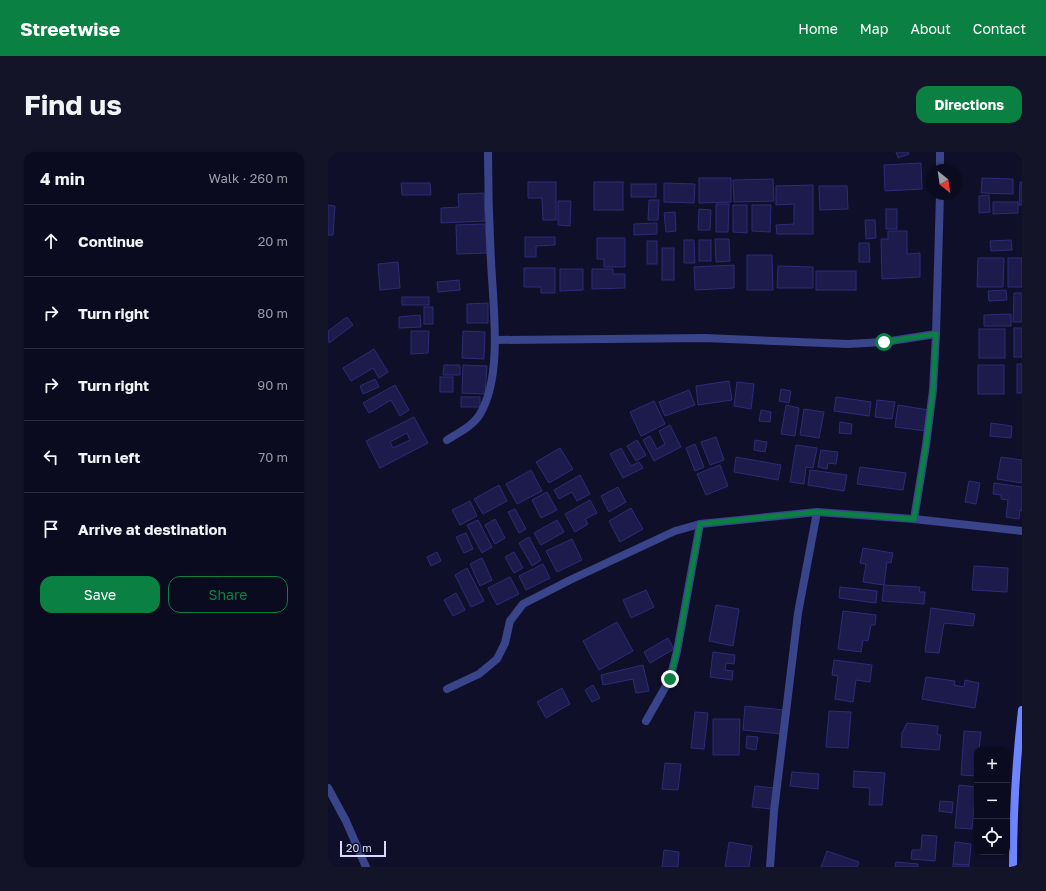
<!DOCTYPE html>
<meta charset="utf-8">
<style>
:root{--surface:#0b0b1f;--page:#141428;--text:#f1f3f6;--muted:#9a9ba4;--line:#2b2b3d;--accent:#0b8043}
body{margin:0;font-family:"Golos Text",sans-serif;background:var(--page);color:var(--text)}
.controls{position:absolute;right:12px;bottom:12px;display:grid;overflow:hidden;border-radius:8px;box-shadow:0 1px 3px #0004}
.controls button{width:36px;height:36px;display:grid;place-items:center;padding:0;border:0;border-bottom:1px solid var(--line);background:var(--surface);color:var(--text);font:20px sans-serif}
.compass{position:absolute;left:598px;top:12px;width:36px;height:36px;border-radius:50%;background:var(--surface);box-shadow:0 1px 3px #0004;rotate:151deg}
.scale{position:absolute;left:12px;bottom:10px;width:46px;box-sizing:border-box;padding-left:4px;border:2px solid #d8daff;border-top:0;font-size:11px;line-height:14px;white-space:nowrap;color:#d8daff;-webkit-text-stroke:3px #0f0f29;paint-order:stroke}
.stop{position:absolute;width:12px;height:12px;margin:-9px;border:3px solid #0b8043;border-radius:50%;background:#fff}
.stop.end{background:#0b8043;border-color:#fff;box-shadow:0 1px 4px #0008}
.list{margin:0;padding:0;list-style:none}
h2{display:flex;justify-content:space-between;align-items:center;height:52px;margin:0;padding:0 16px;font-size:17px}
h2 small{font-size:13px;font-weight:400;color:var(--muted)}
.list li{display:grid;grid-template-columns:26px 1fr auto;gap:12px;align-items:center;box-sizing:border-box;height:72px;padding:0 16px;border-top:1px solid var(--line)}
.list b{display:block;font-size:15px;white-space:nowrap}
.list em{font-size:13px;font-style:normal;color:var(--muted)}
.actions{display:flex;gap:8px;padding:12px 16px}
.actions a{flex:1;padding:9px 0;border:1px solid var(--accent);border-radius:12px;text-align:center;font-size:14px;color:var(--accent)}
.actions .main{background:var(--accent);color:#fff}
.icon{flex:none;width:22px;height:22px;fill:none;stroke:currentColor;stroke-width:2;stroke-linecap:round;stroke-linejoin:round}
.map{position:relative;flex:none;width:694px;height:715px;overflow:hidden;border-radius:12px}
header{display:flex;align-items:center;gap:24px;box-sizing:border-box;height:56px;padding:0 20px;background:var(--accent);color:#fff}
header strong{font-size:19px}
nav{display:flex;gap:22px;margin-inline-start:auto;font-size:14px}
.intro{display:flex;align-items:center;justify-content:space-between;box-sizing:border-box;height:96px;padding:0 24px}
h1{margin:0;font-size:28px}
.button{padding:10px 18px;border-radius:12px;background:var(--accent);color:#fff;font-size:14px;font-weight:700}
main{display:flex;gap:24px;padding:0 24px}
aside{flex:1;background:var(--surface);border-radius:12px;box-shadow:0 1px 3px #0004}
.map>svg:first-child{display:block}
.building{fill:#1c1b4b;stroke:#2d2c78;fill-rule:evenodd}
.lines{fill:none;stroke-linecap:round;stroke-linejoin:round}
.minor{stroke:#39448a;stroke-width:8}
.secondary{stroke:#6f85ff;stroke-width:8}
.route{stroke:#0b8043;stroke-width:5}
</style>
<header>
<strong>Streetwise</strong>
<nav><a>Home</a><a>Map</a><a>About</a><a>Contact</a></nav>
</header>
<div class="intro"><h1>Find us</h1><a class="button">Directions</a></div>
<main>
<aside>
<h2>4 min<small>Walk · 260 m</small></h2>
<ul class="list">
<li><svg class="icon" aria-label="ahead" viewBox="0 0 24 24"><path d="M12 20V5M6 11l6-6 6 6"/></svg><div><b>Continue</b></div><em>20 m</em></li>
<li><svg class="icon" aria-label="right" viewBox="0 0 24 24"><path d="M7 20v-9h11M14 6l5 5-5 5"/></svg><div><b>Turn right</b></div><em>80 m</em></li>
<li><svg class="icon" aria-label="right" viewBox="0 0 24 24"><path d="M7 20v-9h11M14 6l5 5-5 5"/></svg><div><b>Turn right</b></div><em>90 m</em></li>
<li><svg class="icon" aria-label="left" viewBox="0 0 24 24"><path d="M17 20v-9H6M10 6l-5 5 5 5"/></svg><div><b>Turn left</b></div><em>70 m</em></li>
<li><svg class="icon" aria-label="arrive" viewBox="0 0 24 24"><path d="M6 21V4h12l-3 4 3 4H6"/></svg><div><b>Arrive at destination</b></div></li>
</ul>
<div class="actions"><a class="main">Save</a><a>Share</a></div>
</aside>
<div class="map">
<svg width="694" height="715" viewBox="0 0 694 715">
<rect width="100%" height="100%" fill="#0f0f29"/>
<g class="building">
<path d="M568,0h12l1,2 -11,4z"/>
<path d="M593,11l1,26 -37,2 -1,-26z"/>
<path d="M371,26h32v24l-32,1z"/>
<path d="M654,26l31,1v15l-32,-1z"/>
<path d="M445,27l1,22 -40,1 -1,-22z"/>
<path d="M200,30h28v38h-13l-1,-22h-14z"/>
<rect x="266" y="30" width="29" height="28"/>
<path d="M692,30h2v23h-3z"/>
<path d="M73,31h29l1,12h-29z"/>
<path d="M336,31l31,1 -1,19 -30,-1z"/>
<rect x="303" y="32" width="25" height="13"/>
<path d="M485,33v49h-36l-1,-9 18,-1v-20l-18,1v-19z"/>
<path d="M491,34h28l1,23 -28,1z"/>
<path d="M156,41l1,28 -44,2v-15l18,-1 -1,-13z"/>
<path d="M661,43l1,17 -11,1v-17z"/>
<path d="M321,48h10l-1,20h-10z"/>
<path d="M230,49h13l-1,25 -12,-1z"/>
<path d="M665,50h25v11l-25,1z"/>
<path d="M388,52h13l-1,28h-12z"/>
<path d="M0,53l7,1 -2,29h-5z"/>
<path d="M405,53h14v28l-14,-1z"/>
<path d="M424,53h19l-1,27 -18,-1z"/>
<path d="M371,57l12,1 -1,20h-12z"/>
<rect x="558" y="57" width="11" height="20"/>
<path d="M347,60l1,19 -10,1 -2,-19z"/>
<path d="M537,68h10l1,18 -10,1z"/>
<path d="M329,71v11l-23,1v-11z"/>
<path d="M157,72l2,29 -30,1 -1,-29z"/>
<path d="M560,79h19v23l13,-1v24l-38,2 -1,-40h7z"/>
<path d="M197,85h30v8l-19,1v11h-11z"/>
<path d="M269,86h28v29h-21v-8h-7z"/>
<path d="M387,87h14l1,22 -14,1z"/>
<path d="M356,88h10l1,23h-11z"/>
<rect x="371" y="88" width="12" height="21"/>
<path d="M683,88l1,10 -21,1 -1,-10z"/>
<rect x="319" y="89" width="10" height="23"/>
<path d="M531,91h10l1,19h-11z"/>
<rect x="334" y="96" width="12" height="32"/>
<path d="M419,103h25l1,35h-26z"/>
<path d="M650,106h26l-1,29h-26z"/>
<rect x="680" y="106" width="14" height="29"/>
<path d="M70,110l2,26 -20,2 -2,-26z"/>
<path d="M406,113v23l-39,2 -1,-23z"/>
<path d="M450,114l35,1v21h-36z"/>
<path d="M196,116h31v25h-14v-6h-17z"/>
<path d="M232,117h23v21l-23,1z"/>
<path d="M264,117h21v5h12v14l-33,1z"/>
<rect x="488" y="119" width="40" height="19"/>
<path d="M131,128l1,10 -22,2 -1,-10z"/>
<path d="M678,138l1,10 -18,1 -1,-10z"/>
<path d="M686,141h8v29h-9z"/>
<rect x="74" y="145" width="27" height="8"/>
<path d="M160,151v20h-21v-19z"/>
<rect x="96" y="155" width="9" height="17"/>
<path d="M683,162v12h-27v-11z"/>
<path d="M92,163l1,12 -22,1v-11z"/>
<path d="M19,165l6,8 -24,18 -1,-12z"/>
<rect x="686" y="176" width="8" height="29"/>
<rect x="651" y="177" width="26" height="29"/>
<path d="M83,179h18l-1,22 -17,1z"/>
<path d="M135,179l22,1 -1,27 -22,-1z"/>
<path d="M46,197l14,23 -9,6 -6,-10 -22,13 -8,-13z"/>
<rect x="689" y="212" width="5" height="29"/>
<path d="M116,213h16v10h-17z"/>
<path d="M135,213l24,1 -2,28 -23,-1z"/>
<rect x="650" y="213" width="26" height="29"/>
<rect x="112" y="225" width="13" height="15"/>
<path d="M47,227l4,8 -16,7 -3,-8z"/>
<path d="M401,229l3,19 -34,5 -2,-19z"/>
<path d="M409,230l17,2 -3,25 -17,-3z"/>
<path d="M67,233l14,25 -9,6 -9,-16 -22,13 -6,-10z"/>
<path d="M453,237l10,2 -2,12 -10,-2z"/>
<path d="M361,238l6,15 -30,11 -6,-14z"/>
<rect x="133" y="245" width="19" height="10"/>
<path d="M508,245l35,5 -2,14 -35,-5z"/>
<path d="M549,248l18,2 -3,17 -17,-2z"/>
<path d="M326,249l11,23 -24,12 -11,-24z"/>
<path d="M458,253l13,3 -4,28 -14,-2z"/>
<path d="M570,253l31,5 -3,21 -31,-4z"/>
<path d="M476,257l20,3 -5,26 -19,-3z"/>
<path d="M433,258l10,2 -1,10 -11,-1z"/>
<path d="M86,265l14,26 -48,25 -14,-27zM79,281l3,7 -17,8 -3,-6z"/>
<path d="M512,270l12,2 -1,10 -12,-1z"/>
<path d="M663,271l21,3 -1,12 -21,-2z"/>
<path d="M342,273l11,22 -27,14 -11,-21 7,-4 7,13 8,-5 -6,-13z"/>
<path d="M388,285l8,23 -14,5 -9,-23z"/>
<path d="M309,288l9,15 -10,6 -9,-15z"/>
<path d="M427,288l12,2 -2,10 -11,-2z"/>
<path d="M367,292l9,23 -9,4 -9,-23z"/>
<path d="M468,293l21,3 -4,20 -7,-1 -2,17 -14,-2z"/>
<path d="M232,296l13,21 -24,14 -13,-21z"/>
<path d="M293,296l10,18 8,-4 4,6 -20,10 -13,-24z"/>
<path d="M493,298l17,2 -2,12 -8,-1 -1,6 -9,-2z"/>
<path d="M408,305l45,8 -3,15 -44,-8z"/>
<path d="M673,305l21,3v23l-25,-4z"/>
<path d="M392,313l8,21 -22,9 -9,-21z"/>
<path d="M532,315l46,6 -3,17 -46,-6z"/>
<path d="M203,318l11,21 -25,13 -11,-20z"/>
<path d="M482,318l37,5 -3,16 -36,-6z"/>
<path d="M252,323l10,19 -13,7 -5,-9 -13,7 -5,-9z"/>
<path d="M641,329l11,2 -4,21 -11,-2z"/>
<path d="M666,331l28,4v24l-2,-1 -1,9 -13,-2 2,-17 -7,-1v-4l-8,-1z"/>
<path d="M171,333l8,16 -24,13 -9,-15z"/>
<path d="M290,335l8,15 -17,10 -8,-16z"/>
<path d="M219,340l10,18 -16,8 -9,-18z"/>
<path d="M262,348l7,13 -12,6 3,5 -13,8 -10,-18z"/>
<path d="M142,349l7,15 -17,9 -8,-15z"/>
<path d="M303,356l12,21 -23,13 -11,-21z"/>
<path d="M187,357l11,20 -7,4 -11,-21z"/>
<path d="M167,367l10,19 -10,6 -10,-19z"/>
<path d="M150,368l14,27 -10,6 -15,-28z"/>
<path d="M229,368l7,12 -23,13 -7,-12z"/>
<path d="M138,381l7,16 -9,4 -8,-16z"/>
<path d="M201,385l12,23 -9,6 -13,-23z"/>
<path d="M244,387l10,21 -25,12 -11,-21z"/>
<path d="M535,396l30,5 -2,10 -4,-1 -3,23 -21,-3 3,-18 -6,-1z"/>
<path d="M109,400l4,9 -10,5 -4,-9z"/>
<path d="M186,400l9,16 -9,5 -9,-16z"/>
<path d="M154,406l10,22 -12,6 -10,-22z"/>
<path d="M215,412l7,14 -24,12 -7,-14z"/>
<path d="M646,414l34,2 -1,24 -35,-2z"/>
<path d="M139,416l17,33 -13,6 -16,-32z"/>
<path d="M182,425l9,17 -22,11 -9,-17z"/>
<path d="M556,433l36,2 -1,5h6l-1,12 -42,-3z"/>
<path d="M512,435l37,4 -1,12 -37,-5z"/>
<path d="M318,438l8,17 -23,11 -8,-18z"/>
<path d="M128,441l9,17 -12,6 -9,-16z"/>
<path d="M388,453l23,4 -6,37 -24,-5z"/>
<path d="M603,456l44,6 -2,12 -29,-3 -5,30 -14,-1z"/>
<path d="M515,459l33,4 -1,10h-4l-3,16 -5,-1 -2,12 -23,-3z"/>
<path d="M289,470l16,29 -34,19 -16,-29z"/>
<path d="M340,486l6,11 -24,14 -6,-11z"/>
<path d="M385,500l22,3 -1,9 -8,-1 -1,7 8,1 -1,9 -22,-3z"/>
<path d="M506,508l38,5 -2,17 -14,-2 -3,22 -18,-3 3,-23 -6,-1z"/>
<path d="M315,513l6,26 -13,2 -3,-14 -30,6 -2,-10z"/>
<path d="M598,525l29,4 -1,4 10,2 1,-7 14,3 -4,25 -53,-9z"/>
<path d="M265,533l7,13 -8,4 -7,-12z"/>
<path d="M234,536l8,16 -24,14 -9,-16z"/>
<path d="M417,554l39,4 -3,24 -38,-4z"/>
<path d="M501,559l22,1 -3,36 -22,-1z"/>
<path d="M367,560l13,1 -4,36 -13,-1z"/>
<path d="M385,567h27l-1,36h-26z"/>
<path d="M579,571l31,3 -1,8 4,1 -2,15 -38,-3 1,-14z"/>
<path d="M636,579l17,1 -2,18h-2v26l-16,-1z"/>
<path d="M419,584l11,1 -2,13 -10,-2z"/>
<path d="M337,611l16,1 -3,26 -16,-1z"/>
<path d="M526,619l31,2 -3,32h-13l1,-17 -17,-1z"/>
<path d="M464,620l27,2 -1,15 -28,-3z"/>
<path d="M631,633l17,2 -4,42 -17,-1z"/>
<path d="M427,634l19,2 -3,21 -19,-2z"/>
<path d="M612,649l13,1 -1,11 -13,-2z"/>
<path d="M594,683l15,1 -2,25 -24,-2 1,-9h9z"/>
<path d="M401,690l23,4 -3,21h-24z"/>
<path d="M627,690l16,2 -2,21 -16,-1z"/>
<path d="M336,698l15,2 -1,15h-16z"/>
<path d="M499,699l32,11 -2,5h-36z"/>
<path d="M568,710l22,2v3h-23z"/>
<path d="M625,712l16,1v2h-16z"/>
</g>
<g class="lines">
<g class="minor">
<path d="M612,18v-18"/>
<path d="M168,188l209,-2 143,6 36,-2 52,-8"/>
<path d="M119,288c11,-7 26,-14 33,-26 23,-38 13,-109 11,-153 -2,-36 -3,-72 -3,-109"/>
<path d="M586,367l12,-74 7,-55 3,-56 4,-140"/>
<path d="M119,537l32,-15 18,-15 8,-16 5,-22 13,-17 47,-24 105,-49 25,-7 117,-12 97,7 108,12"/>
<path d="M318,569l24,-42 7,-28 23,-127"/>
<path d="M0,636l18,33 20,46"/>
<path d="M442,715l4,-56 24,-198 19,-101"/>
</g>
<path class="secondary" d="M685,715c0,-53 3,-105 9,-157"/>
</g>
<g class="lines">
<path class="route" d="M342,527l7,-28 23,-127 116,-12 98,7 12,-74 7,-55 3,-56 -52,8"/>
</g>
</svg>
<div class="controls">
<button>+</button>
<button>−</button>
<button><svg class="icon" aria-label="locate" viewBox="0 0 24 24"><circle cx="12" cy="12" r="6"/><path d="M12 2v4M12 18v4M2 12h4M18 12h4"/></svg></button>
</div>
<svg class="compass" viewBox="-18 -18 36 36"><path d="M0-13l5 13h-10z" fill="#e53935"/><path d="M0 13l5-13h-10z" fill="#9a9ba4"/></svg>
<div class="scale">20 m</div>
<div class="stop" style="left:556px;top:190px"></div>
<div class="stop end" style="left:342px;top:527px"></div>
</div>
</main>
